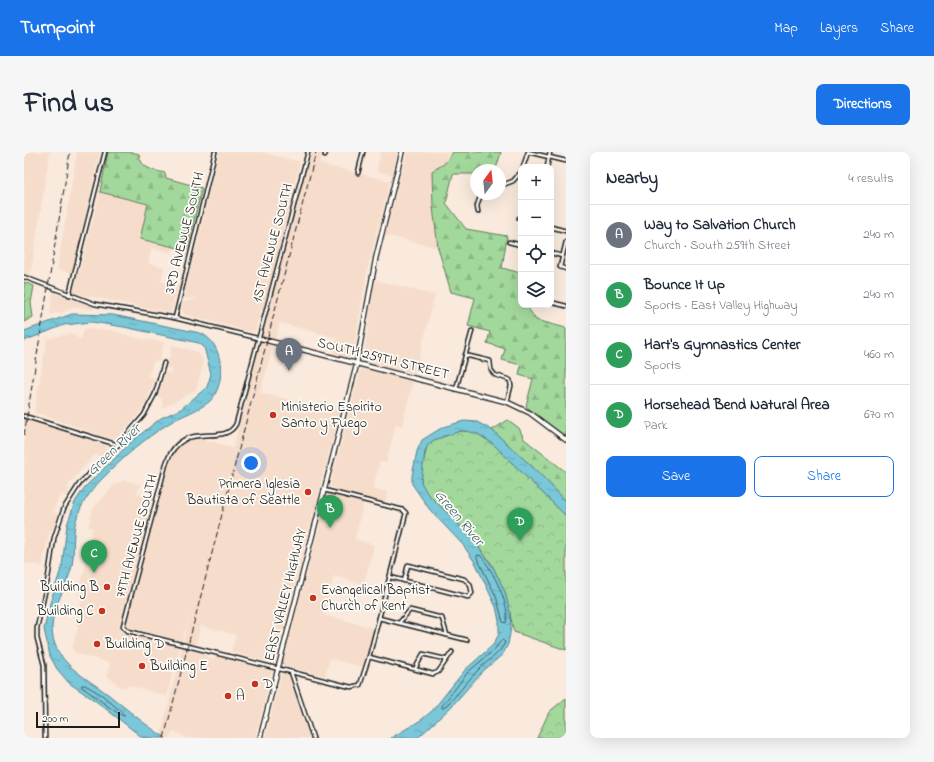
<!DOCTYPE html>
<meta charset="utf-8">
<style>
:root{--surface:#fff;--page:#f6f6f7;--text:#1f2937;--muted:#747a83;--line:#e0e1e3;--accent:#1a73e8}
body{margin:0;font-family:"Indie Flower",sans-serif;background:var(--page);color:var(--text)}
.controls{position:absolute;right:12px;top:12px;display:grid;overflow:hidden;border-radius:8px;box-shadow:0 4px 16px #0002}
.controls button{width:36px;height:36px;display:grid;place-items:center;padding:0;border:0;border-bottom:1px solid var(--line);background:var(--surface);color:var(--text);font:20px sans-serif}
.compass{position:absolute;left:446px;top:12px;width:36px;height:36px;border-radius:50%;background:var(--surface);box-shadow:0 4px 16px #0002;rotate:15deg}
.scale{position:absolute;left:12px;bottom:10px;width:84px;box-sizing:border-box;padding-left:4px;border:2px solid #1c1c1c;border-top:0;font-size:11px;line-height:14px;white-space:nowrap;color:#1c1c1c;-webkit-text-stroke:3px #fdfcf7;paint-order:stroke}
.you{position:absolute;left:227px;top:311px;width:14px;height:14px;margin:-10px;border:3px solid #fff;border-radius:50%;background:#1a73e8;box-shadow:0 0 0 6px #1a73e833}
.badge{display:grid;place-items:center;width:26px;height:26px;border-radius:50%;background:var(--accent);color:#fff;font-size:13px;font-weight:700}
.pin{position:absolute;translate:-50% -33px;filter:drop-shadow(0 1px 2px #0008)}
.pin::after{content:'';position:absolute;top:21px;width:14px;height:12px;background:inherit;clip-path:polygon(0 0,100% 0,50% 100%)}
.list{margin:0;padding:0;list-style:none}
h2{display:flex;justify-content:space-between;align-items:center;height:52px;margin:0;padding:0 16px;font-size:17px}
h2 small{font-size:13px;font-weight:400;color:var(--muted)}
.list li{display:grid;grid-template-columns:26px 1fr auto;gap:12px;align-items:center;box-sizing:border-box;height:60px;padding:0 16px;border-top:1px solid var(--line)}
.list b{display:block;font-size:15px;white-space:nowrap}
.list p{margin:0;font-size:13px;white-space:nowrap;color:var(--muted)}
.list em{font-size:13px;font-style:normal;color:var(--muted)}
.actions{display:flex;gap:8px;padding:12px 16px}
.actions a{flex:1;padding:9px 0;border:1px solid var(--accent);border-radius:8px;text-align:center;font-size:14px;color:var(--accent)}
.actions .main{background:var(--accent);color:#fff}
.icon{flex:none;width:22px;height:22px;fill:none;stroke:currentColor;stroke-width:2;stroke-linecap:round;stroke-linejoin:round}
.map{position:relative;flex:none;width:542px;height:586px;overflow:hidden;border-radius:8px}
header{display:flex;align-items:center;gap:24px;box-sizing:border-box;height:56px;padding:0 20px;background:var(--accent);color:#fff}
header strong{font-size:19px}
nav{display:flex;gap:22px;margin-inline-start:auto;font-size:14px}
.intro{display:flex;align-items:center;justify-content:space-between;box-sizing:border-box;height:96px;padding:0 24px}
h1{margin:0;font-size:28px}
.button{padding:10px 18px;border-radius:8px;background:var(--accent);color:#fff;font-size:14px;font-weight:700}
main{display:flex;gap:24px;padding:0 24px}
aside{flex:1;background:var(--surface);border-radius:8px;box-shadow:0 4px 16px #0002}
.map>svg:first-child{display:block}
.built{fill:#f6ddcb}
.forest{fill:url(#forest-firs);stroke:#607a5c}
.park{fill:url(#park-crowns);stroke:#607a5c}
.water{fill:url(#water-ripples);stroke:#54838d}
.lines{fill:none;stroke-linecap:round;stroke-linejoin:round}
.shore{stroke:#426068;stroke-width:1}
.minor-casing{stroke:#1c1c1c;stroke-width:5.5}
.tertiary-casing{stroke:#1c1c1c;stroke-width:6}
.secondary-casing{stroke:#1c1c1c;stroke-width:6}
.minor{stroke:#fdfcf7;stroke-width:2.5}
.tertiary{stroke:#fdfcf7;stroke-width:3.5}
.secondary{stroke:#fdfcf7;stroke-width:3.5}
.rail{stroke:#1c1c1c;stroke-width:1;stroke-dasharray:6 3;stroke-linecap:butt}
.poi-dot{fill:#c8321e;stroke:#fdfcf7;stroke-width:1.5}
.labels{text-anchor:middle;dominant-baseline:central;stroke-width:3.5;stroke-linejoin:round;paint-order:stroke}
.street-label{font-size:14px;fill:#1c1c1c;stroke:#fdfcf7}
.poi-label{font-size:14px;fill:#1c1c1c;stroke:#fdfcf7;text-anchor:start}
.water-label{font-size:15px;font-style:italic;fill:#426068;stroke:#fdfcf7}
</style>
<header>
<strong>Turnpoint</strong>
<nav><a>Map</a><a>Layers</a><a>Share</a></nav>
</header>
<div class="intro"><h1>Find us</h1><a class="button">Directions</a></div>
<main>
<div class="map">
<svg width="542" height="586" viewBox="0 0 542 586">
<defs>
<pattern id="forest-firs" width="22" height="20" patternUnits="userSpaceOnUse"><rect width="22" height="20" fill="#a3d89c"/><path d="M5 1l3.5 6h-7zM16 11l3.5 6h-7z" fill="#8cb986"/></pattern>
<pattern id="park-crowns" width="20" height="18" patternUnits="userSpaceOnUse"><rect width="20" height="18" fill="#a3d89c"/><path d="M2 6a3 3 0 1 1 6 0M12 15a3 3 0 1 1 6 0" fill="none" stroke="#8cb986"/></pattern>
<pattern id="water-ripples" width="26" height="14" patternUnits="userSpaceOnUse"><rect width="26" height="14" fill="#7ac7d9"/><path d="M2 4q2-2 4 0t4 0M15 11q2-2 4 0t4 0" fill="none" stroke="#69aaba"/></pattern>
</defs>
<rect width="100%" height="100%" fill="#f9eadd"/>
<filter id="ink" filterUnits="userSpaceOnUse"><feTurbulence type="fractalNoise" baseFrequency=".025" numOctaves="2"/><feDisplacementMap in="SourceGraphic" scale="8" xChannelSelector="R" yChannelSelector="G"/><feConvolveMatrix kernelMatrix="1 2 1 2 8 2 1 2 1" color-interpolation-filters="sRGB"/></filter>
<g filter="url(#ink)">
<g class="built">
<path d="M0,0h26l-20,125 -6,-2z"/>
<path d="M53,0h23l-28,121 -15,-3z"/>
<path d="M195,0h41l40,10 -36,148 -6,2 2,1 -5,18 -3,1 -67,-17 -4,-5 2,-8 15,-3 -14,-1z"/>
<path d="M286,0h13l-3,12 70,17 -23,90 -14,85 -9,2 -11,-3 4,-17 -57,-15 -20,70 80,18 -66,252 -43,-11 5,-17 -35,-9 -7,24 13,4 2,4 4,1 3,-3 56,15 -17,67h-69l-12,-7 -5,7h-3l-5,-3 30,-127 -9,33 -54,-14 -1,-4 43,-163 4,-9 10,-9 13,-5 36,11z"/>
<path d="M355,0h19l-6,23 -16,-4 5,-18z"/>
<path d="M383,0h41l-15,55 5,41 -53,-13z"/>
<path d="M76,40l48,12 -8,35 33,8 -1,6 -20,-5 -4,15 16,4 -3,14 17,5 -7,27 -97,-20 -1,-2 3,-11 6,-19z"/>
<path d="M351,128l60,15 -20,79 -52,-13z"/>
<path d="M29,140l41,14 -1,3 -21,-1 -12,5 -10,1z"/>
<path d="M60,177l26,1 26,8 28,4 -5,20 -5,-1 -6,15 7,2 -9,25 -10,14 -18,20 -3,1h-7l-74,-26 13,-73 24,-6 10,7z"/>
<path d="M148,193l25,7 4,4 2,8 -7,26 -33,18 -1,-9 -4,-2 7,-25 5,1 1,-4 -4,-2z"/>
<path d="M338,217l51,12 -11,45 -6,-2 -10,39 -6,-1 -7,26 15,4 -3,11 -33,-8 -22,-9 30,-115z"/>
<path d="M1,268l7,1 74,24 2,5 -7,8 -6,-4 -28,33 3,2 -4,7 -5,-2 -8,17 5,3 -5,16h-3l-8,36 -18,-3v-92l4,-24 -4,18z"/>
<path d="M99,328l17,4 -3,10 16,4 -34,129 6,7 55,12 -13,50 -40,-11 -1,3 -10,-3v-2l-9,-7 3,-13 -35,-10 -3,-4 6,-22 -2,-6 5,-21 -3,-6 10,-38 -2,-1 7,-27 -5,-1 5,-18 21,-24z"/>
<path d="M304,341l36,9 -9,37 19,6 -10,39 -30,-8 -10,39 50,13 -10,39 -34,-8 -5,17 -41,-10 -1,-2z"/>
<path d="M258,520l8,3 21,63h-46z"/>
</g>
<g class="forest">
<path d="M84,0h23l8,2c2,15 14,16 26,19l1,5 36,10 -15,62 -47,-11 8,-35 -48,-12z"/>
<path d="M429,0h48l-4,14 -7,4h-14v4h-23l-7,29 20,26 41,7 -5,32 19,5v32h5l10,15 30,8v113l-40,-35 7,-27 -14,-4 2,-10 -19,-5 3,-11 -18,-6 3,-11 -22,-6 7,-28 -24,-6 -13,-44 -5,-41 -1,-36 12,-7z"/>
<path d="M484,268l11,8 5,11 42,33v29l-30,-31 -44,-40z"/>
</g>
<g class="park">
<path d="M0,130l10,4 -3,17 2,14 -9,5z"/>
<path d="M436,279l15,1 18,12 73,72v134l-52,-18 -9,-40 -14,-29 -19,-25 -31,-29 -16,-18 -4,-7 1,-15 5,-23 7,-6z"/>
<path d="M542,546v40h-29l12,-26z"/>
</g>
<g class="water">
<path d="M48,162l41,1 87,18c24,9 27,51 10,68 -10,9 -30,15 -42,23 -24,15 -45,34 -65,54 -14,14 -28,34 -29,55 -1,11 0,22 -2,33 -5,21 -20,40 -20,63 1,34 34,48 57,66 19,15 36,30 57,43h-23l-46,-36 -28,-19 -12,-14 -7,-13 -6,-27 6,-26 12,-37 5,-41 8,-23 10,-15 46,-45 30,-24 20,-9 26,-22 4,-13 -7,-27 -5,-4 -75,-16 -32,-5 -28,3 -40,16v-10z"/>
<path d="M440,269l13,1 15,8 44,40 30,31v15l-73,-72 -15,-10 -12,-3h-6l-26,9 -6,5 -3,6 -4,31 6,11 45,45 22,31 11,23 5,20 1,16 -3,16 -5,10 -21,18 -31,35 -30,28 -4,3h-26l30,-18 11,-9 33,-41 28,-25 6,-11v-13l-3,-14 -20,-43 -13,-19 -33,-35 -18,-26v-8l5,-25 5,-11 21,-13z"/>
</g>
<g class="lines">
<g class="shore">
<path d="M454,403l3,1c10,12 31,51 25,67l-3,-1 -7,-26 -19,-38z"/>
<path d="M478,488l3,2c-5,13 -19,19 -28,29 -11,12 -21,25 -33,37h-2v-2l26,-34 26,-22z"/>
<path d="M58,533h3l17,10 22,19 1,2c-5,1 -35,-24 -42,-28z"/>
</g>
<defs>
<g id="minor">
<path d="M284,0l-72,272c-13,25 -54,-8 -70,40l-43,162 5,5 223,56 9,-2 9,-28 37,-144 -3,-3 -79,-20"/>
<path d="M301,3l1,-3"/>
<path d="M499,15l5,-15 38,9"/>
<path d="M523,15l3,-15"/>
<path d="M334,21l5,-21"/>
<path d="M476,34l13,-5 8,-9"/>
<path d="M454,60l-1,-6 4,-12"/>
<path d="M495,66l2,1"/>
<path d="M527,75l15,4"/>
<path d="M485,90l12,3"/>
<path d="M542,90l-6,25 6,2"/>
<path d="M527,101l11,3"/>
<path d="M0,125l71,27 80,14 94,23"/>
<path d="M45,143l36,-143"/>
<path d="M530,151l12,3"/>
<path d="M151,166l40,-166"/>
<path d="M441,203l25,6 1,9 4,5 15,5 1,6 -4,16"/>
<path d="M432,237l16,-58"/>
<path d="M0,264l94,29"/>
<path d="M366,425l78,20 4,-4 -2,-9 -6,-5 -56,-14 -4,16"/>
<path d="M355,466l88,22"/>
<path d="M375,471l11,-13 32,8 5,17"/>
<path d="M345,505l64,17 5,-2 14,-20"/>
<path d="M391,517l8,-15 22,5"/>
<path d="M267,520l22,66"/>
<path d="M21,586l-1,-73 -7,-27v-10l11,-50 6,-40 10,-30 16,-25 38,-38 26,-30 11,-21 9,-31"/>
</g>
<path id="tertiary" d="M245,189l238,61 23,11 36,27"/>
<path id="secondary" d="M236,586l96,-371 20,-110 26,-105"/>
</defs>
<use href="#minor" class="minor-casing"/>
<use href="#tertiary" class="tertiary-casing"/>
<use href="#secondary" class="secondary-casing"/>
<use href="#minor" class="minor"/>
<use href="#tertiary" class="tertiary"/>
<use href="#secondary" class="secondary"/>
<g class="rail">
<path d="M0,283l46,-283"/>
<path d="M140,586l152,-586"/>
</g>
</g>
</g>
<g class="poi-dot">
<circle cx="249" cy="263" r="4"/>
<circle cx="284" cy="340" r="4"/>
<circle cx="83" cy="435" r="4"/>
<circle cx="289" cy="446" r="4"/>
<circle cx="78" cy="459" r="4"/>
<circle cx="73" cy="492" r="4"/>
<circle cx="118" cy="514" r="4"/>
<circle cx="231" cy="532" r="4"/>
<circle cx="204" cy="544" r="4"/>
</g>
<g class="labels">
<g class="street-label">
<text transform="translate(161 81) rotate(-76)">3RD AVENUE SOUTH</text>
<text transform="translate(249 91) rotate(-75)">1ST AVENUE SOUTH</text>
<text transform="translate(359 207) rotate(14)">SOUTH 259TH STREET</text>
<text transform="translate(113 384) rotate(-75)">79TH AVENUE SOUTH</text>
<text transform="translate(262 443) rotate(-76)">EAST VALLEY HIGHWAY</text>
</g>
<g class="poi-label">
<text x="257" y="255">Ministerio Espirito<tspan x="257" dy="16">Santo y Fuego</tspan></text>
<text x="276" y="332" text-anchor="end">Primera Iglesia<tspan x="276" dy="16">Bautista of Seattle</tspan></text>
<text x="75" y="435" text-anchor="end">Building B</text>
<text x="297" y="438">Evangelical Baptist<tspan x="297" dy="16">Church of Kent</tspan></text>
<text x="70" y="459" text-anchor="end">Building C</text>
<text x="81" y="492">Building D</text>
<text x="126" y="514">Building E</text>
<text x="239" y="532">D</text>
<text x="212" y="544">A</text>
</g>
<g class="water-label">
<text transform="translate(90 298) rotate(-43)">Green River</text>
<text transform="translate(435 366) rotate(50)">Green River</text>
</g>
</g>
</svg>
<div class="controls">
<button>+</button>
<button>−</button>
<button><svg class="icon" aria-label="locate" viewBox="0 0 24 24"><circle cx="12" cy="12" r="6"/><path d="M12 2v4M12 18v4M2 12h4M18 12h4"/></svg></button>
<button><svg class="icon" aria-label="layers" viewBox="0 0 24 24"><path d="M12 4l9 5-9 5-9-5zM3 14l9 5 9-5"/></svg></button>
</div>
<svg class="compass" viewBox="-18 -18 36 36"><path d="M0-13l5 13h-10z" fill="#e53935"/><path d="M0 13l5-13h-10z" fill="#747a83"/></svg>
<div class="scale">200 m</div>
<div class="you"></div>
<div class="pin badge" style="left:265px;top:219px;background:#6b7280">A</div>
<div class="pin badge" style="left:306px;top:376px;background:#2e9e5b">B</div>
<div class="pin badge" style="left:70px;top:421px;background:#2e9e5b">C</div>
<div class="pin badge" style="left:496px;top:389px;background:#2e9e5b">D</div>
</div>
<aside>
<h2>Nearby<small>4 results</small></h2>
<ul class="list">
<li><span class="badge" style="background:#6b7280">A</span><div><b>Way to Salvation Church</b><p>Church · South 259th Street</p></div><em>240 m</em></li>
<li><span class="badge" style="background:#2e9e5b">B</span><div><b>Bounce It Up</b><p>Sports · East Valley Highway</p></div><em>240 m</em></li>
<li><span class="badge" style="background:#2e9e5b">C</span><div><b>Hart's Gymnastics Center</b><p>Sports</p></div><em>460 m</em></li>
<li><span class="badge" style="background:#2e9e5b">D</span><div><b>Horsehead Bend Natural Area</b><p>Park</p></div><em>670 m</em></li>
</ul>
<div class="actions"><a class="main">Save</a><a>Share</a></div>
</aside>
</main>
